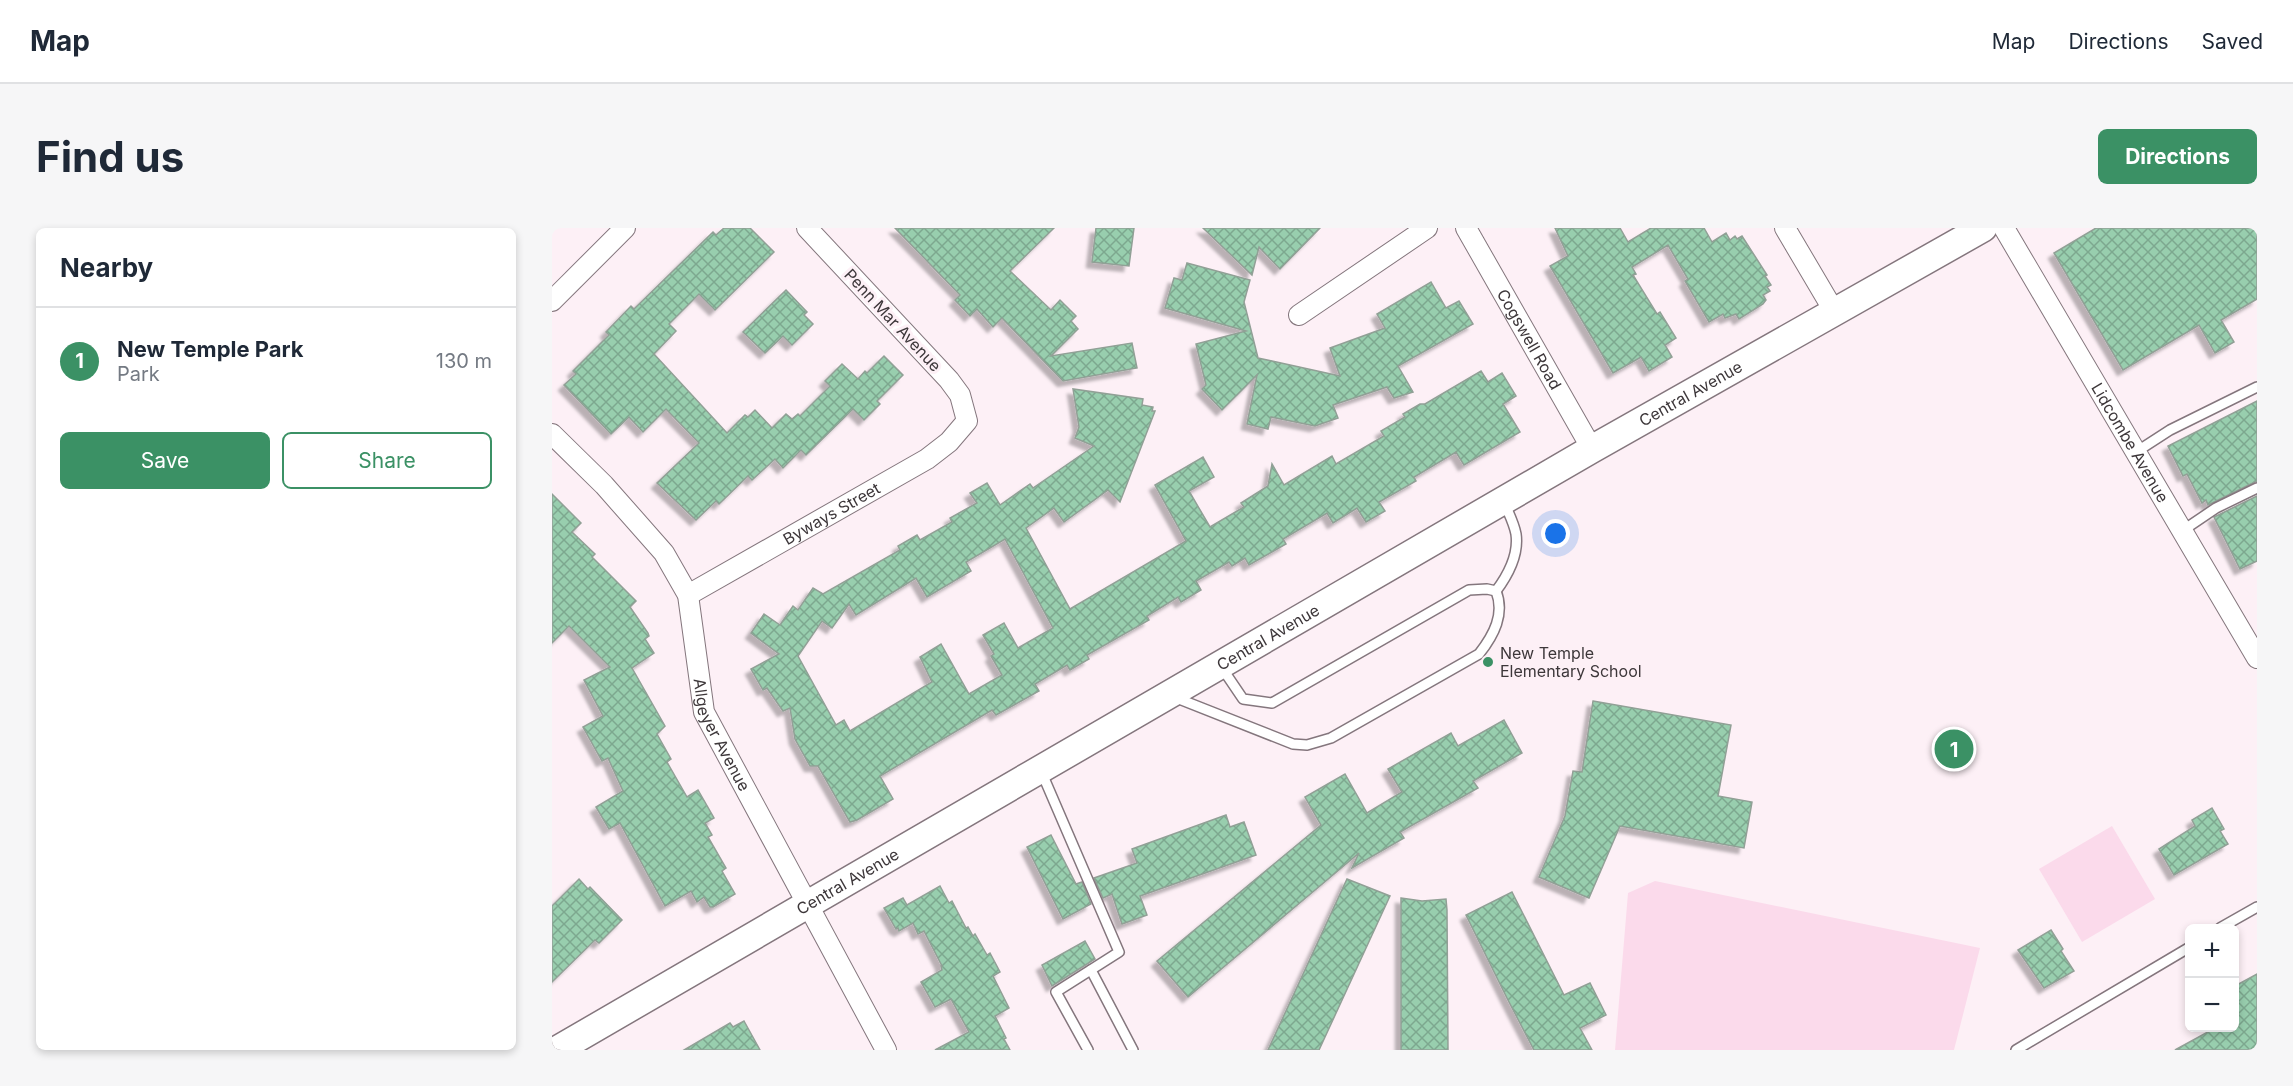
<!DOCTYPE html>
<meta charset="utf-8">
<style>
:root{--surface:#fff;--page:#f6f6f7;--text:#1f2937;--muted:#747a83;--line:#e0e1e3;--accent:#3b9165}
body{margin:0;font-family:Inter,sans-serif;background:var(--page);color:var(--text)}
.controls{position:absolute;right:18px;bottom:18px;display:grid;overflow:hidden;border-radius:9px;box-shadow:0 3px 9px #0003}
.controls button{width:54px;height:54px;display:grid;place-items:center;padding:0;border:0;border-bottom:2px solid var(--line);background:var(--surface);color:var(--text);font:30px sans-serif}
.you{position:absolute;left:1004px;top:306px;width:21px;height:21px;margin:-15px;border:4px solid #fff;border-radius:50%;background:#1a73e8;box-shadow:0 0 0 9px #1a73e833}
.badge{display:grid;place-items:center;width:39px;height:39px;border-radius:50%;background:var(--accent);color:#fff;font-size:20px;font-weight:700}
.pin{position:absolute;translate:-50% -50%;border:3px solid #fff;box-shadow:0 2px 6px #0006}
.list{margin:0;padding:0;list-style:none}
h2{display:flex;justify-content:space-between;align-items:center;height:78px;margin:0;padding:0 24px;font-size:26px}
h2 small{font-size:20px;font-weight:400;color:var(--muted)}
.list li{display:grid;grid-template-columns:39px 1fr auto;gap:18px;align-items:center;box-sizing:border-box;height:108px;padding:0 24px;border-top:2px solid var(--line)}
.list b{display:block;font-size:22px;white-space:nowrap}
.list p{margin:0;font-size:20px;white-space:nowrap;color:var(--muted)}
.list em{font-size:20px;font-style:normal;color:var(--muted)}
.actions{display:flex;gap:12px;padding:18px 24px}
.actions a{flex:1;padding:14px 0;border:2px solid var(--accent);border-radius:9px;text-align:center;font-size:21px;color:var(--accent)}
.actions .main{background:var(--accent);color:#fff}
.map{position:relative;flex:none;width:1705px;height:822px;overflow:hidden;border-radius:9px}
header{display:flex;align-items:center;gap:36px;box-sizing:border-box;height:84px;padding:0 30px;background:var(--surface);border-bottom:2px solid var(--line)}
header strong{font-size:28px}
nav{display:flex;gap:33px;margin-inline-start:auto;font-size:21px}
.intro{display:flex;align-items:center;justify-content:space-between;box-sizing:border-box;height:144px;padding:0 36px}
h1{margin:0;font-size:42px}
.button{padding:15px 27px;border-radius:9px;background:var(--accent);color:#fff;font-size:21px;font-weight:700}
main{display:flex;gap:36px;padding:0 36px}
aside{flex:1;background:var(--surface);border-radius:9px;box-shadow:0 3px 9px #0003}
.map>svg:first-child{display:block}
.pitch{fill:#fbdaeb}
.building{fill:url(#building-cross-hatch);stroke:#91a096;stroke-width:1.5;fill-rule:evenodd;filter:url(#shadow)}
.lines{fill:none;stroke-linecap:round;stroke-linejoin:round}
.lane-casing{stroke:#84767d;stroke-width:12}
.street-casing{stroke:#84767d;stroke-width:22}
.secondary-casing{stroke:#84767d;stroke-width:30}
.lane{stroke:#fff;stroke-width:9}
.street{stroke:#fff;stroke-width:20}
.secondary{stroke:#fff;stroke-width:27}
.poi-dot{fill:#3b9165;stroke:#fdf0f6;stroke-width:2}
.labels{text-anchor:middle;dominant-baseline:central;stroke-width:6;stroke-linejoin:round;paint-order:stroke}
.street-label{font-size:16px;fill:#3d373a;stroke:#fdf0f6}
.poi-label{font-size:16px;fill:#3d373a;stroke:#fdf0f6;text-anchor:start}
</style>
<header>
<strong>Map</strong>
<nav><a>Map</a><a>Directions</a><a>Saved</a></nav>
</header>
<div class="intro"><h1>Find us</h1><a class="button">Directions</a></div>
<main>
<aside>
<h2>Nearby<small></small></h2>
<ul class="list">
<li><span class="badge">1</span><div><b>New Temple Park</b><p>Park</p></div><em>130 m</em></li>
</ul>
<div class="actions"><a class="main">Save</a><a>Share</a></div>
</aside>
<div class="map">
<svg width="1705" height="822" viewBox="0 0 1705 822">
<defs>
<pattern id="building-cross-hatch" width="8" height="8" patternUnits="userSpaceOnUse" patternTransform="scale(1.5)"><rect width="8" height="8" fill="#98ceae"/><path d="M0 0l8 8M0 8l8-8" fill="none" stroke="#7da88f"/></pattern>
<filter id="shadow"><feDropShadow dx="-5.5" dy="5.5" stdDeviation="1.5" flood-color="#0004"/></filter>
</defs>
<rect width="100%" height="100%" fill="#fdf0f6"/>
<g class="pitch">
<path d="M1560,598l43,73 -73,43 -43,-73z"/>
<path d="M1103,653l325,67 -26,102h-339l13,-157z"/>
</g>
<g class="building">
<path d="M172,0h26l24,24 -59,58 -16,-16 -30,30 7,7 -22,23 73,79 18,-18 3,2 7,-7 17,18 14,-14 6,5 6,-5 2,2 30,-30 -5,-5 17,-17 16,15 7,-8 2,2 17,-17 19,19 -26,26 3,3 -16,16 -11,-11 -47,46 -5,-5 -18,18 -8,-9 -23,21 -4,-4 -29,28 -3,-3 -20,19 -39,-37 42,-40 -33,-34 -23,23 -14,-15 -18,17 -47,-49 12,-11 -3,-3 36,-36 -3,-3 25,-26 3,3 79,-77 3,3z"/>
<path d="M343,0h159l-44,43 41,39 9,-10 16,16 -5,5 7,8 -27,27 81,-13 5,25 -74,13 -61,-63 -9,9 -16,-18 -7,7 -15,-16 5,-5z"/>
<path d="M544,0h38l-5,38 -37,-4z"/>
<path d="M651,0h117l-40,41 -21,-22 -7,28z"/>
<path d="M1003,0h65l8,14 23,-14h53l8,14 14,-9 4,7 5,-4 2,3 5,-3 25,39 -2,1 6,9 -4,2 3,4 -7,4 3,5 -3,4 -24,15 -3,-5 -11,4 -2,-4 -14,8 -24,-41 3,-2 -20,-34 -36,22 4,7 -3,1 24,39 3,-2 16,26 -11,7 7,12 -23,14 -8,-14 -28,16 -63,-107 18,-10z"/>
<path d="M1544,0h161v71l-36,21 13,22 -19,11 -16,-28 -76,45 -69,-117z"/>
<path d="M635,35l63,17 -6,22 14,56 14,3 68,15 -10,-28 55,-20 -8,-14 54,-32 15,26 13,-7 14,23 -75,42 15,26 -19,6 -7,-11 -54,18 5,13 -23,8 -44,-9 -3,12 -21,-5 10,-49 -35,35 -20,-21 4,-4 -10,-41 50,-13 -81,-23 9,-30 8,2z"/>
<path d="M234,62l21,22 -3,3 9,9 -21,21 -9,-9 -18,17 -22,-21z"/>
<path d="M929,143l7,11 14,-9 14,23 -13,8 17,28 -56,33 -8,-13 -42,25 2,4 -37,21 6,9 -19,11 -9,-14 -24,15 -6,-10 -44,26 3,5 -37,21 -4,-7 -13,8 -3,-4 -33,19 5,9 -20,12 -3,-5 -31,19 2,4 -62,35 2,4 -19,11 -3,-5 -32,19 4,7 -43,24 -4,-5 -112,66 13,23 -36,21 -7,2 -32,-56h-8l-15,-27 -5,-31 -7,3 -16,-23 -4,2 -12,-21 28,-15 -28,-21 13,-19 16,11 13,-19 5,4 15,-22 10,6 77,-44 -2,-4 19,-11 3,5 32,-18 -2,-4 27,-15 -7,-10 17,-10 13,22 30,-21 3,4 61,-42 -19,-8 4,-11 -6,-38 70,10 -1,6 11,2 -1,4h3l-35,91 -12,-12 -44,32 -10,-14 -28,20 44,81 116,-68 -31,-56 48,-28 11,20 -25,14 21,36 34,-20 -3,-4 27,-17 4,-22 12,21 48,-29 4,8 48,-28 -3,-5 24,-14 -2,-3 17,-10h5zM453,311l48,89 -35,20 -14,-25 -21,12 11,19 -3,2 11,19 -33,19 -28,-50 -21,13 12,25 -82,49 -6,-11 -8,5 -38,-69 24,-35 10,7 17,-24 7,11 60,-37 11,19 44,-26 -5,-9z"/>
<path d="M1705,173v80l-49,24 -2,-5 -4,3 -15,-29 -4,2 -15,-30z"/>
<path d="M0,266l29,29 -9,9 23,22 -3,3 44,44 -6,6 18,26 1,3 -4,3 9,14 -22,15 33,58 -8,8 14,25 -4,3 20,35 11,-7 16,28 -9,5 7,12 -4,2 18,31 -4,3 13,23 -22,13h-3l-6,-10 -7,5 -6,-11 -26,15 -45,-83 -11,6 -13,-22 27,-16 -15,-33 -6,3 -19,-34 20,-11 -19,-36 26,-13 -41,-41 -17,17z"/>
<path d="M1705,268v65l-17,8 -26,-52z"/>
<path d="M1041,473l138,24 -13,71 34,6 -8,46 -124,-22 -31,72 -50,-21 26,-61 8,-45 9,1z"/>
<path d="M952,492l18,33 -49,28 5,7 -78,44 4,6 -52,30 7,-15 -171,144 -31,-36 164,-136 -16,-28 40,-23 22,39 35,-21 -14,-23 63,-36 7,13z"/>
<path d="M1660,580l12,21 -4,2 8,13 -54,31 -15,-26 36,-23 -3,-6z"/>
<path d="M674,587l4,12 14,-5 12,33 -116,41 7,19 -25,9 -10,-30 -9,4 -9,-20 43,-15 -5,-14z"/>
<path d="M499,607l25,49 6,-2 9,22 -28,15 -36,-72z"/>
<path d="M27,651l9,10 2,-2 32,33 -23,23 -4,-3 -43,42v-76z"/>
<path d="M795,651l43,17 -71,154h-51z"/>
<path d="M388,658l9,17 3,-2 14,27 2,-1 5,9 2,-2 12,21 3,-2 10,19 -7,4 16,32 -14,8 11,22 -2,1 6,11h-75l34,-18 -18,-33 -16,8 -14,-25 21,-12 -1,-4h1l-18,-35 -6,3 -5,-11 -14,8 -1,-3 -2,1 -12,-21 19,-10 4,7z"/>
<path d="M960,664l52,103 26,-12 16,32 -26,13 12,22h-58l-26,-50 -42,-85z"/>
<path d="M849,670l21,3 24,-2 1,11 1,140h-47z"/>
<path d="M1499,702l12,19 -2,2 13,20 -30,17 -26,-38z"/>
<path d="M533,713l10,18 -43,27 -10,-21z"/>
<path d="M1705,746v76h-82l40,-22h20v-42z"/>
<path d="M192,793l16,29h-76l46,-27 3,4z"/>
</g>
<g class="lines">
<defs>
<g id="lane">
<path d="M1584,224l34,-22 87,-43"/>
<path d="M1630,303l34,-23 41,-20"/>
<path d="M944,363c12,-16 23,-36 20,-57 -2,-11 -8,-22 -12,-32"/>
<path d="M622,469l119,47 14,1 24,-7 148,-84c15,-19 26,-40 17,-63l-9,-2 -18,1 -197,113 -29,-4 -21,-31"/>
<path d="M489,543l78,181 -63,40 32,58"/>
<path d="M1668,700l37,-21"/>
<path d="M539,742l42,80"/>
<path d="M1464,822l174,-103"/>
</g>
<g id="street">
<path id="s1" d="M914,0l126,221"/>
<path d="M1233,0l49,83"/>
<path id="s2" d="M1452,0l253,430"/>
<path d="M0,73l73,-73"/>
<path d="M747,87l128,-87"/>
<path id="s3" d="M0,206l52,51 60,68 24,42 16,117 182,338"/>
<path id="s4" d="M136,367l239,-136 22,-17 18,-21 -7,-26 -11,-15 -142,-152"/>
</g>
<g id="secondary">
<path id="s5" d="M5,822l1035,-601 391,-221"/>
</g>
</defs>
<use href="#lane" class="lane-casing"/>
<use href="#street" class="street-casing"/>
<use href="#secondary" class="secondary-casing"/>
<use href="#lane" class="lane"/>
<use href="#street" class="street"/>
<use href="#secondary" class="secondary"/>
</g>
<circle class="poi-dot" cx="936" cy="434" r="6"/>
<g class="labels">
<g class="street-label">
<text transform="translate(341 92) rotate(47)">Penn Mar Avenue</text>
<text stroke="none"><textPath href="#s1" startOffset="128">Cogswell Road</textPath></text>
<text stroke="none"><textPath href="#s5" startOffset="1310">Central Avenue</textPath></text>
<text stroke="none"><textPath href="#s2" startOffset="249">Lidcombe Avenue</textPath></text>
<text stroke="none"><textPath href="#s4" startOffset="165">Byways Street</textPath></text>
<text stroke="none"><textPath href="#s5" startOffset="822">Central Avenue</textPath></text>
<text stroke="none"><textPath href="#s3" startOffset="357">Allgeyer Avenue</textPath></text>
<text stroke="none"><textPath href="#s5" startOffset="336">Central Avenue</textPath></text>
</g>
<g class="poi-label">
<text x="948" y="425">New Temple<tspan x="948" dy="18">Elementary School</tspan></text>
</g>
</g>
</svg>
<div class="controls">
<button>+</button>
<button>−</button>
</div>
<div class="you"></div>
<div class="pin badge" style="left:1402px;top:521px">1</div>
</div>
</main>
